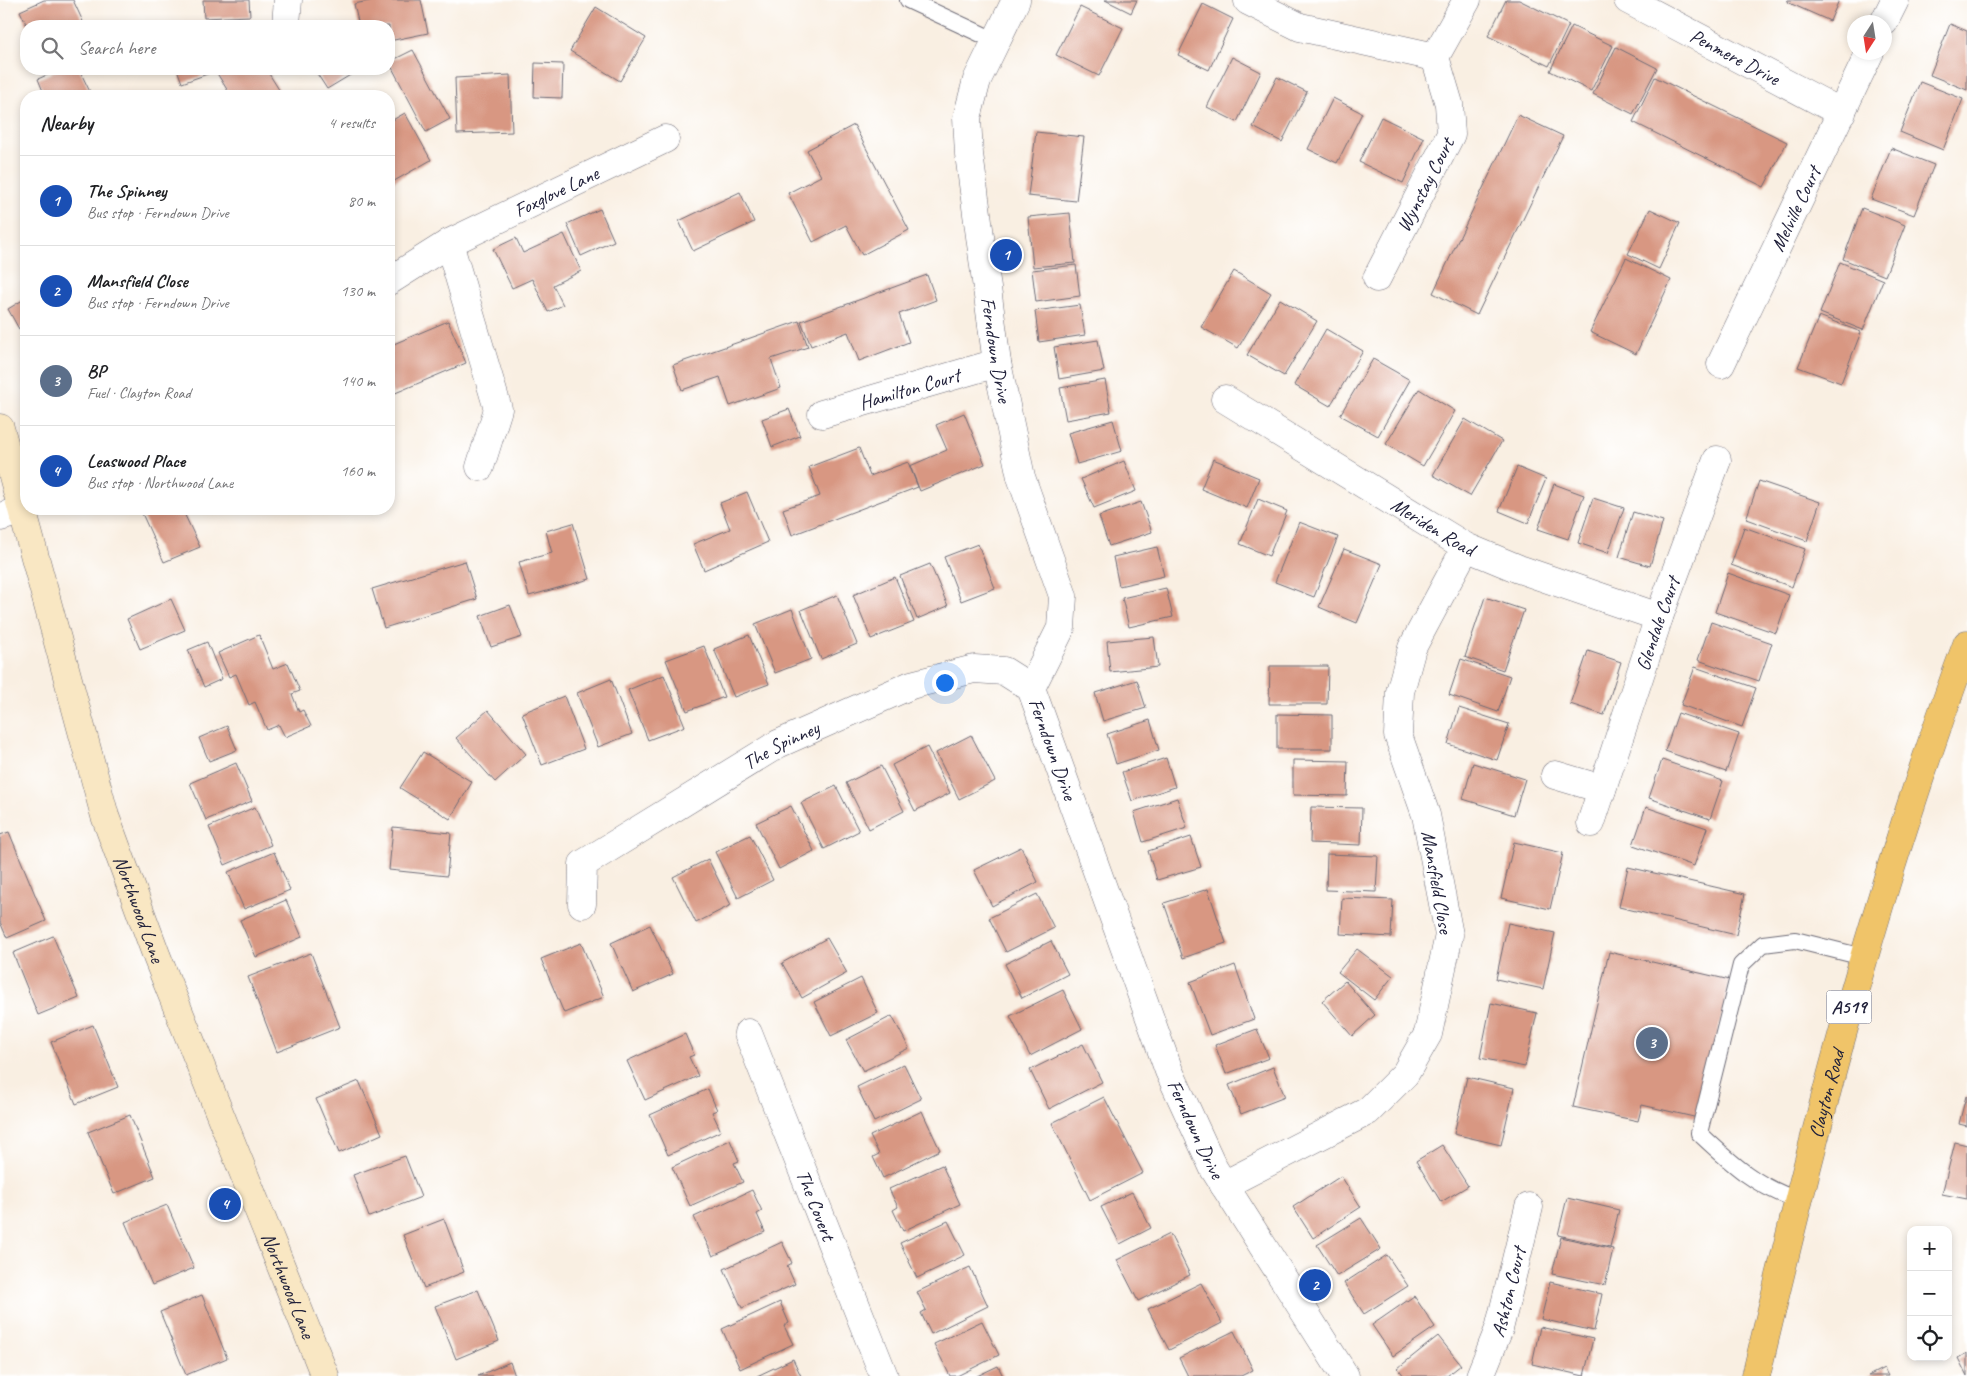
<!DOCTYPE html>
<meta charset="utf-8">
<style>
:root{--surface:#fff;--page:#f6f6f6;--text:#202124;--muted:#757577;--line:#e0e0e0;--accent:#1f6fb2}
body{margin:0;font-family:Caveat,sans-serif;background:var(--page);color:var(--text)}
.controls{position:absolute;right:15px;bottom:15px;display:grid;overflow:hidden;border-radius:10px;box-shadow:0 2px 8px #0003}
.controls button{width:45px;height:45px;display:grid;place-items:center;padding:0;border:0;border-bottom:1px solid var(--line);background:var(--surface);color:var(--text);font:25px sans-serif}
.compass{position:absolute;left:1847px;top:15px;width:45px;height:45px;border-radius:50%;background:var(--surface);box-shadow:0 2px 8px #0003;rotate:192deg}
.you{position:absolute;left:944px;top:682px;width:18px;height:18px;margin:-12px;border:4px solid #fff;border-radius:50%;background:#1a73e8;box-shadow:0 0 0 8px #1a73e833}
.badge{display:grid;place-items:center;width:32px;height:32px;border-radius:50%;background:var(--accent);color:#fff;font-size:16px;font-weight:700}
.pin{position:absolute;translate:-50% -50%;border:2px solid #fff;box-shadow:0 1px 5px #0006}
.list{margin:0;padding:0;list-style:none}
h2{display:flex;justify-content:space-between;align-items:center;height:65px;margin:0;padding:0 20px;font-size:21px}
h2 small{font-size:16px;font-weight:400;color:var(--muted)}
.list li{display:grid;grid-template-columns:32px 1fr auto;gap:15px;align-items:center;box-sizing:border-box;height:90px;padding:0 20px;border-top:1px solid var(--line)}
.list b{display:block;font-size:19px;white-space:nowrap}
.list p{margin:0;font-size:16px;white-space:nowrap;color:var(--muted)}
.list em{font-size:16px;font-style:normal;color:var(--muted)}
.icon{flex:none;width:28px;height:28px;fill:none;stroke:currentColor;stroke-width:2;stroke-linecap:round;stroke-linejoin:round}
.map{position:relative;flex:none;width:1967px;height:1376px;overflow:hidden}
.search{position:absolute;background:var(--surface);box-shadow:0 2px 8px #0003;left:20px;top:20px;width:375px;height:55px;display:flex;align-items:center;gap:12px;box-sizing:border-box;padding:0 18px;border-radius:20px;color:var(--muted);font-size:19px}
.panel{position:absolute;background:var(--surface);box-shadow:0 2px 8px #0003;left:20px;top:90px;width:375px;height:425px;border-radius:20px}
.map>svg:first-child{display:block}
.building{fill:#d89782}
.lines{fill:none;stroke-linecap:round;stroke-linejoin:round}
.lane-casing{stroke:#6d6a75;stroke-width:18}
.street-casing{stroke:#6d6a75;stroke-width:29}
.secondary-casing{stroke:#6d6a75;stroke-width:29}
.primary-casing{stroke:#6d6a75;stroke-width:29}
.lane{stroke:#fff;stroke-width:16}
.street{stroke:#fff;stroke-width:28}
.secondary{stroke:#f9e7c3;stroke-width:28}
.primary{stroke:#f0c469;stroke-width:28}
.labels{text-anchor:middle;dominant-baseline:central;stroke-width:4.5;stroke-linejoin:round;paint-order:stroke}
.shield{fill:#fff;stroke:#646476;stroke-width:1}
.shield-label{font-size:19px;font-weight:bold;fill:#22223b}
.street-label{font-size:20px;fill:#22223b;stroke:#fff}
</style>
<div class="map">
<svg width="1967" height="1376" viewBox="0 0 1967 1376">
<rect width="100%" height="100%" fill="#fff"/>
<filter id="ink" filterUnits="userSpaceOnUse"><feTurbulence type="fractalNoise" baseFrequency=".02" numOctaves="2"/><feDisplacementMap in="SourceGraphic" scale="10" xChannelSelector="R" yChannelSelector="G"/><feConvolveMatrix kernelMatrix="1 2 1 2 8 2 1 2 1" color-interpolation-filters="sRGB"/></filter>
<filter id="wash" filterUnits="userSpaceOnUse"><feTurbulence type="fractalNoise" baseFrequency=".0096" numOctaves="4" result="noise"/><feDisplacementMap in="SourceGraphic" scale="20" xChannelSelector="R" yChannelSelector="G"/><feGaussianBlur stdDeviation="1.12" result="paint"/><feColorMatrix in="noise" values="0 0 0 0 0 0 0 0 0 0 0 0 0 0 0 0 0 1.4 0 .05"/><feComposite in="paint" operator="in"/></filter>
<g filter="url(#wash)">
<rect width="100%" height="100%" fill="#f9efe2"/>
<g id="blocks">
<g class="building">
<path d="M44,0h29l12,26h-58l-7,-15z"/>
<path d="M203,0h46l1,16 -46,2z"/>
<path d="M374,0h47l7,33 -39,8v-15h-30l-5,-22z"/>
<path d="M1105,0h32l-6,13z"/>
<path d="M1506,0h13l50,25 -20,41 -61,-30z"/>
<path d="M1788,0h51l-9,21 -43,-19z"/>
<path d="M1203,4l30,15 -24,51 -31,-15z"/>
<path d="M596,7l50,31 -26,43 -50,-30z"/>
<path d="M1080,7l43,21 -24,48 -43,-21z"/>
<path d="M1950,24l17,7v59l-37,-15z"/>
<path d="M1572,26l41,20 -22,45 -41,-20z"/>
<path d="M1616,47l41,21 -24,46 -40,-20z"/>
<path d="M413,50l37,69 -24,13 -37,-70z"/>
<path d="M1232,57l29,15 -24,50 -30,-15z"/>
<path d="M535,63l28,1 -1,34 -28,-1z"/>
<path d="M60,69h19l13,27h-47l-7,-17z"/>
<path d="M177,69h35l1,3 -31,11z"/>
<path d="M218,69h48l17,27h-52l-16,-26z"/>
<path d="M314,69h35l3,5 -25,15z"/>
<path d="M510,75l2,57 -55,2 -2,-56z"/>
<path d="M1277,77l30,15 -25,50 -29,-15z"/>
<path d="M1655,77l132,65 -23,45 -131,-65z"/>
<path d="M1920,82l43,17 -20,51 -43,-18z"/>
<path d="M1333,98l29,15 -25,50 -29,-14z"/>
<path d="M405,113l26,47 -42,24v-62z"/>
<path d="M1518,115l45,21 -86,179 -44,-22z"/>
<path d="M1381,117l43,21 -21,45 -44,-21z"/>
<path d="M854,125l55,105 -47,25 -16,-30 -33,17 -25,-49 33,-17 -14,-26z"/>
<path d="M1036,132l48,5 -8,64 -48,-5z"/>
<path d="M1891,148l43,17 -20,50 -43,-16z"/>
<path d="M740,192l14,30 -61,29 -14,-30z"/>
<path d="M1862,208l43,17 -20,51 -42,-17z"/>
<path d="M600,209l14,32 -33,15 -14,-32z"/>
<path d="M1650,209l30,14 -21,46 -31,-15z"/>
<path d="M1070,213l5,50 -42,4 -5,-50z"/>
<path d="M564,234l17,37 -28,14 10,20 -15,7 -16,-33 -20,9 -19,-39 23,-11 7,15z"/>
<path d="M1626,258l45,22 -35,74 -46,-22z"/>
<path d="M1840,262l43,18 -20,50 -43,-17z"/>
<path d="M1076,265l4,31 -44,6 -4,-32z"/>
<path d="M1234,271l37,22 -33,55 -37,-21z"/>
<path d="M927,275l9,25 -37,14 10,28 -50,19 -11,-29 -37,14 -10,-25z"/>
<path d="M26,298v27l-7,4 -11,-20z"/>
<path d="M1280,299l37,22 -33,55 -37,-21z"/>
<path d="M1080,305l5,30 -46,7 -4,-31z"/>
<path d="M1819,316l42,16 -20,51 -43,-16z"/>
<path d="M448,321l18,42 -73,31 -4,-9v-39z"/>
<path d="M799,321l9,26 -37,12 10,29 -51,18 -10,-29 -38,13 -9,-25z"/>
<path d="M1326,329l37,22 -33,55 -36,-21z"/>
<path d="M1098,340l6,31 -45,8 -5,-32z"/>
<path d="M1373,359l37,21 -32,56 -38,-21z"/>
<path d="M1105,380l6,32 -45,8 -6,-32z"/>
<path d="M1419,389l36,22 -32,55 -37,-22z"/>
<path d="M789,409l11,27 -28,11 -10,-28z"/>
<path d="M964,413l21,51 -65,27 -10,-25 37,-16 -11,-25z"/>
<path d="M1465,419l37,22 -32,55 -37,-21z"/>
<path d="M1113,420l9,31 -45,13 -9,-31z"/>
<path d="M859,448l11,28 38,-14 10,25 -126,48 -9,-26 37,-13 -11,-29z"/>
<path d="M1213,459l46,19 -12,30 -46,-19z"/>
<path d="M1124,461l12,30 -42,17 -13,-29z"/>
<path d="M1517,467l29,12 -18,44 -29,-12z"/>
<path d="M1759,481l61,21 -13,39 -61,-22z"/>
<path d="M1554,484l30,11 -16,44 -30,-10z"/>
<path d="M747,492l21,50 -64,28 -11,-26 37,-15 -10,-26z"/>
<path d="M1593,498l31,10 -16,45 -30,-10z"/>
<path d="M1258,499l29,12 -18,45 -29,-12z"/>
<path d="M1141,502l11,30 -43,14 -10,-30z"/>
<path d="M140,509h42l18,38 -36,15z"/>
<path d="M1633,512l30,9 -13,45 -31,-9z"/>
<path d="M1299,522l39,15 -24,60 -39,-15z"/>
<path d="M573,523l17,56 -61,17 -10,-34 33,-9 -6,-22z"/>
<path d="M1744,527l61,22 -13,38 -61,-22z"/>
<path d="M978,544l17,44 -34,13 -17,-44z"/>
<path d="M1157,547l7,29 -45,10 -6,-29z"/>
<path d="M1344,549l38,15 -25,59 -38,-16z"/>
<path d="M465,561l12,38 -93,29 -12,-39z"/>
<path d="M930,564l18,42 -31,13 -17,-43z"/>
<path d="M1728,573l61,22 -13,38 -61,-21z"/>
<path d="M895,577l19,45 -43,17 -18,-44z"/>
<path d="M1166,588l7,29 -44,10 -7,-29z"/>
<path d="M837,595l20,49 -36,15 -20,-49z"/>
<path d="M1485,597l39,13 -21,60 -38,-13z"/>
<path d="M171,599l14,31 -45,19 -13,-30z"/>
<path d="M510,605l12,32 -31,10 -11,-31z"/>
<path d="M792,609l19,50 -36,14 -20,-49z"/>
<path d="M1711,622l61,21 -13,38 -61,-21z"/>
<path d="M259,635l14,34 15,-6 12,28 -8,3 7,18 4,-2 8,16 -26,11 -6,-12 -12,5 -12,-28 -6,3 -13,-31 -7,3 -11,-24z"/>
<path d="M749,635l20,49 -35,13 -20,-48z"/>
<path d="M1154,637l4,30 -48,5 -3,-31z"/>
<path d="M207,642l15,37 -18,8 -16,-37z"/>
<path d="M704,646l20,51 -37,14 -21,-51z"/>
<path d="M1588,651l33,11 -17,53 -34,-11z"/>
<path d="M1461,659l49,17 -12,36 -49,-17z"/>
<path d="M1270,666h58l-1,38h-58z"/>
<path d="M1695,667l61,21 -14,39 -61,-22z"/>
<path d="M664,675l21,51 -37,14 -20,-50z"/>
<path d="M611,679l21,55 -34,13 -21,-54z"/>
<path d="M1137,680l9,28 -43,13 -8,-28z"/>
<path d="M564,696l20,53 -42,16 -20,-52z"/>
<path d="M1459,708l50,16 -12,36 -49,-16z"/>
<path d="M488,710l38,44 -31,28 -39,-44z"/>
<path d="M1678,713l61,21 -13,38 -61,-21z"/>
<path d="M1277,714l55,1v34h-55z"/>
<path d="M1150,720l9,30 -43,14 -9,-30z"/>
<path d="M227,726l10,24 -28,11 -10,-23z"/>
<path d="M971,735l24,46 -36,18 -23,-46z"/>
<path d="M927,747l23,46 -35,18 -23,-46z"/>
<path d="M423,752l49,30 -22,37 -50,-31z"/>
<path d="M1166,758l9,29 -43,14 -10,-29z"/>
<path d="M1293,760l55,1 -1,35 -54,-1z"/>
<path d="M1662,760l61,21 -13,38 -61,-21z"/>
<path d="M236,763l16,38 -46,19 -16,-37z"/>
<path d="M1473,763l52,16 -11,36 -51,-16z"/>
<path d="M881,766l23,45 -35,18 -23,-46z"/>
<path d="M836,786l23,45 -35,18 -23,-46z"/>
<path d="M1177,798l10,30 -44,14 -9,-30z"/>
<path d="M791,806l23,45 -35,18 -23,-46z"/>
<path d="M255,807l16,38 -46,20 -16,-38z"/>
<path d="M1311,807l51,1 -1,37 -51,-2z"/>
<path d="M1646,807l61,21 -13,38 -61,-21z"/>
<path d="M393,827l58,6 -4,43 -58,-6z"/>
<path d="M9,832l37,89 -39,17 -7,-16v-87z"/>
<path d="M750,835l23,45 -35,18 -23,-46z"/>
<path d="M1191,837l10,30 -44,13 -9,-29z"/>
<path d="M1514,842l49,11 -13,56 -49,-11z"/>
<path d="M1021,847l17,35 -46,24 -18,-36z"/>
<path d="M274,852l16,38 -46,19 -16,-37z"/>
<path d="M1327,854l51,2 -2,36 -50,-2z"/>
<path d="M708,859l23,46 -35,18 -23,-46z"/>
<path d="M1628,867l117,27 -9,41 -117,-28z"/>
<path d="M1208,889l18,54 -43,15 -19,-55z"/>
<path d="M1037,894l17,34 -48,24 -17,-34z"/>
<path d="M1342,898l51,2 -2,37 -51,-3z"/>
<path d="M286,900l16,37 -46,20 -16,-37z"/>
<path d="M1508,923l47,10 -12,56 -47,-10z"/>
<path d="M650,925l23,49 -40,18 -22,-49z"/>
<path d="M53,936l26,62 -41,17 -25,-62z"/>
<path d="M827,938l20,35 -45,25 -20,-35z"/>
<path d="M1051,941l17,33 -46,24 -17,-34z"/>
<path d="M581,943l23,54 -40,16 -23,-54z"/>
<path d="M1357,949l36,27 -19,24 -36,-28z"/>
<path d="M1609,952l121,28 -32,138 -56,-13 -4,16 -65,-14z"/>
<path d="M311,953l29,74 -63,25 -29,-75z"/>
<path d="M1235,965l19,54 -44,16 -20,-53z"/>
<path d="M861,978l17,35 -47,23 -17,-34z"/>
<path d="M1345,981l30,34 -23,21 -30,-35z"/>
<path d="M1063,990l19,39 -52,27 -20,-40z"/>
<path d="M1491,1003l46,10 -12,54 -45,-9z"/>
<path d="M892,1016l17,32 -46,23 -17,-31z"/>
<path d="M93,1025l25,62 -42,17 -25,-62z"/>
<path d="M1257,1029l12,29 -43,16 -11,-29z"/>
<path d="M685,1034l9,21 -5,2 9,19 -53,24 -18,-39z"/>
<path d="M1083,1044l19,38 -53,27 -19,-39z"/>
<path d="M904,1064l17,35 -47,23 -17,-35z"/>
<path d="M1273,1067l12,30 -44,17 -12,-29z"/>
<path d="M1467,1077l47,11 -13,57 -47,-11z"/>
<path d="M359,1081l23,53 -43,19 -23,-54z"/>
<path d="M708,1089l9,21 -5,2 9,19 -53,24 -18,-40z"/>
<path d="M1966,1096h1v30l-8,-2z"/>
<path d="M1104,1097l39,76 -53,27 -38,-77z"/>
<path d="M922,1111l18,39 -57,28 -10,-21 6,-3 -9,-18z"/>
<path d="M130,1115l25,62 -41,17 -26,-62z"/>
<path d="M730,1140l9,21 -5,2 9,19 -53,24 -18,-39z"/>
<path d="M1955,1142l12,3v54l-25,-5z"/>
<path d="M1442,1145l26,41 -27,16 -25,-41z"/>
<path d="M405,1156l16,41 -52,20 -16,-42z"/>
<path d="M942,1165l18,39 -57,27 -10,-21 5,-3 -9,-18z"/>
<path d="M1341,1176l20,31 -48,31 -20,-31z"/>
<path d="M752,1190l10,21 -5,3 8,18 -52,24 -19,-39z"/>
<path d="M1132,1192l19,36 -31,16 -19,-37z"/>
<path d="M1567,1198l52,12 -9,37 -52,-12z"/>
<path d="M167,1205l27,63 -42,17 -27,-63z"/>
<path d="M1361,1218l20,31 -44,27 -20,-31z"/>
<path d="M444,1219l20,53 -40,16 -21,-53z"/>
<path d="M948,1221l17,34 -48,23 -17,-35z"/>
<path d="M1170,1234l20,41 -52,26 -21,-41z"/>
<path d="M1561,1237l52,12 -8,36 -53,-11z"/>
<path d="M782,1242l10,21 -5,3 8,18 -53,24 -18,-39z"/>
<path d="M1387,1255l21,31 -44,28 -20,-31z"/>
<path d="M970,1267l18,39 -57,28 -10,-21 5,-3 -9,-18z"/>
<path d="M1550,1282l52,12 -8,37 -53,-12z"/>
<path d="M1201,1283l21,40 -53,27 -21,-41z"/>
<path d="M478,1290l21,51 -43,18 -21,-53z"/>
<path d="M202,1295l25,63 -41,17 -26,-63z"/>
<path d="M1414,1296l21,31 -42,29 -21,-31z"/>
<path d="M780,1302l9,21 -5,3 9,18 -53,25 -18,-40z"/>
<path d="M982,1321l17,34 -42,21h-7l-16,-32z"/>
<path d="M1540,1327l53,12 -9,37 -52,-12z"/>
<path d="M1234,1331l19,39 -12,6h-53l-9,-18z"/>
<path d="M1438,1336l23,29 -14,11h-43l-6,-8z"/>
<path d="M1967,1353v23l-9,-18z"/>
<path d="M793,1359l8,17h-44z"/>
<path d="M510,1362l5,14h-37z"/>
<path d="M998,1366l5,10h-26z"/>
<path d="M1884,1368l4,8h-20z"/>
</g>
</g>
</g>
<g filter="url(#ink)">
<use href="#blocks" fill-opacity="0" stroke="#6d6a75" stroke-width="1"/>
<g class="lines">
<defs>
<g id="lane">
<path d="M908,0l88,41"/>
<path d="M1797,1199c-40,-11 -68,-38 -98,-66l42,-168 22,-21 32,-4 68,17"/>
</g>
<g id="street">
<path id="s1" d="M1016,0l-39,80 -10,38 2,36 28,209 24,114 42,119 -2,32 -30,60 138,383 45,98 131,207"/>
<path id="s2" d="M1628,0l214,113"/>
<path d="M1248,1l52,26 135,30"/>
<path d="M1884,22l11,-22"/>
<path d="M286,24l2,-24"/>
<path d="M449,243l49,166 -18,58"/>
<path id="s3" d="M1377,278l74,-144 -2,-30 -14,-47 32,-57"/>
<path id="s4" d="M389,281l60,-38 216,-104"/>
<path id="s5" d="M1721,364l149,-312"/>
<path id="s6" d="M1225,399l241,148 53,22 140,48"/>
<path id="s7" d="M822,414l175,-51"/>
<path d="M0,517l27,-8"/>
<path d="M1555,775l47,14"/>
<path id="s8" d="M1591,823l68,-206 58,-157"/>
<path id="s9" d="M582,904l1,-40 195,-120 133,-59 63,-16 30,2 27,17"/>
<path id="s10" d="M748,1033l136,343"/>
<path d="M1224,1185l144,-74 37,-37 23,-40 21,-99 -23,-120 -28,-80 2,-43 12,-44 54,-101"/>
<path id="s11" d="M1480,1376l19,-47 30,-122"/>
</g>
<g id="secondary">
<path id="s12" d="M0,428l105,388 52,141 168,419"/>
</g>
<g id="primary">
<path id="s13" d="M1756,1376c58,-247 122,-493 211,-732"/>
</g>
</defs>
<use href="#lane" class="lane-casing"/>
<use href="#street" class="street-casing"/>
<use href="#secondary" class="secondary-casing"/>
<use href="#primary" class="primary-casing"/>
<use href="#lane" class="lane"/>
<use href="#street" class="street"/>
<use href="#secondary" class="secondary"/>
<use href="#primary" class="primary"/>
</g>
</g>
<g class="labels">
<rect class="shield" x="1826.5" y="990.5" width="45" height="33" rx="4"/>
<g class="shield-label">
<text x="1849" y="1007">A519</text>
</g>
<g class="street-label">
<text stroke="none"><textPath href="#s2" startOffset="121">Penmere Drive</textPath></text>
<text stroke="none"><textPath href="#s3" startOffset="105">Wynstay Court</textPath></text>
<text stroke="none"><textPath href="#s4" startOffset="190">Foxglove Lane</textPath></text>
<text stroke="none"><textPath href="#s5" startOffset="172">Melville Court</textPath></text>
<text stroke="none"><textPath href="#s1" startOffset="362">Ferndown Drive</textPath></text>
<text stroke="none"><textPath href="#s7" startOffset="91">Hamilton Court</textPath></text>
<text stroke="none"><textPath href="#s6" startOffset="244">Meriden Road</textPath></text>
<text stroke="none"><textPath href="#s8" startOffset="210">Glendale Court</textPath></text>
<text stroke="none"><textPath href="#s9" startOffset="271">The Spinney</textPath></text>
<text stroke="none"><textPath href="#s1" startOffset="782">Ferndown Drive</textPath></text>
<text transform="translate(1437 882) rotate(80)">Mansfield Close</text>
<text stroke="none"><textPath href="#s12" startOffset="501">Northwood Lane</textPath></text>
<text stroke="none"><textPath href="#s13" startOffset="291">Clayton Road</textPath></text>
<text stroke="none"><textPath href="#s1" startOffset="1188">Ferndown Drive</textPath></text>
<text stroke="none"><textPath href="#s10" startOffset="185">The Covert</textPath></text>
<text stroke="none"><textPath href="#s12" startOffset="906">Northwood Lane</textPath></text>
<text stroke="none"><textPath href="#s11" startOffset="89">Ashton Court</textPath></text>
</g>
</g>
</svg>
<div class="controls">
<button>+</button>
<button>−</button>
<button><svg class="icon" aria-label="locate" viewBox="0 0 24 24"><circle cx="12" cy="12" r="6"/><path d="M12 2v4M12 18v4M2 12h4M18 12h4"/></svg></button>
</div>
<svg class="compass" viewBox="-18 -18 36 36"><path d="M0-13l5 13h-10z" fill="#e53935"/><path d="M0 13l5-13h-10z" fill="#757577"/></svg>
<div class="you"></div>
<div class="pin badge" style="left:1006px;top:255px;background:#1a4fb4">1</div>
<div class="pin badge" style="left:1315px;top:1285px;background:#1a4fb4">2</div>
<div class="pin badge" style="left:1652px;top:1043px;background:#5c6f8a">3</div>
<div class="pin badge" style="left:225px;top:1204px;background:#1a4fb4">4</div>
<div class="search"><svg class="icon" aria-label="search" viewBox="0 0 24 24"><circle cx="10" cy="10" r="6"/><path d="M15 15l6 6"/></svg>Search here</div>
<section class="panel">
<h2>Nearby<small>4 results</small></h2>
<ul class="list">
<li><span class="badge" style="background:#1a4fb4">1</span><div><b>The Spinney</b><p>Bus stop · Ferndown Drive</p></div><em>80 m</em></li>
<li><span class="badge" style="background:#1a4fb4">2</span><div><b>Mansfield Close</b><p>Bus stop · Ferndown Drive</p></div><em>130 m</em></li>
<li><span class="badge" style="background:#5c6f8a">3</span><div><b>BP</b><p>Fuel · Clayton Road</p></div><em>140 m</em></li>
<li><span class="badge" style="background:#1a4fb4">4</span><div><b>Leaswood Place</b><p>Bus stop · Northwood Lane</p></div><em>160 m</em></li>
</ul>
</section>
</div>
